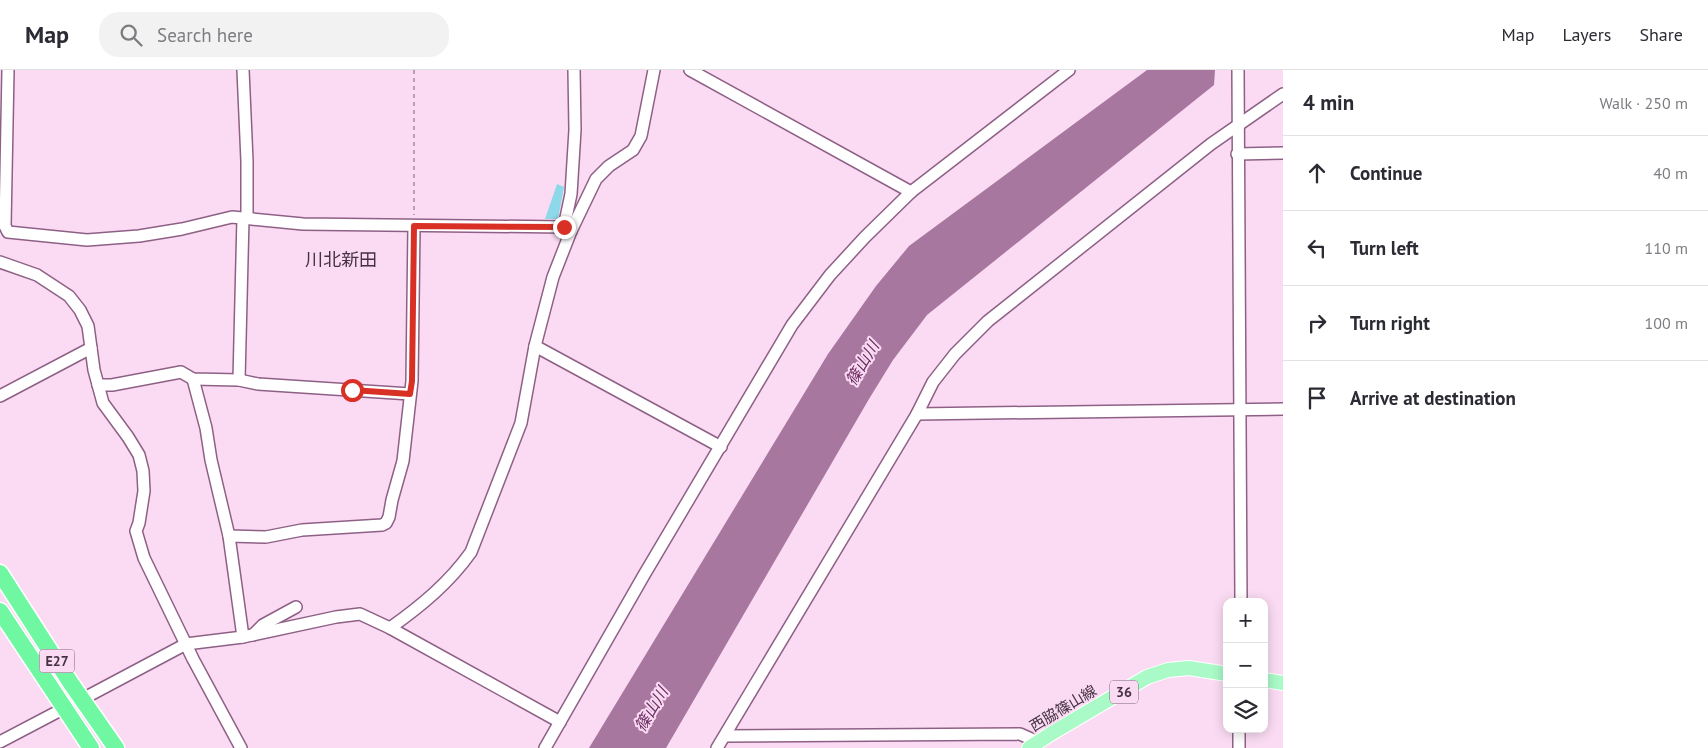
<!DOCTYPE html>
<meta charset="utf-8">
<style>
:root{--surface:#fff;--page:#f2f2f3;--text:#2b2b33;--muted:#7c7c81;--line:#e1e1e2}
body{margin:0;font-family:"PT Sans","Noto Sans JP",sans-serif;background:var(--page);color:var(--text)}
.controls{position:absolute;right:15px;bottom:15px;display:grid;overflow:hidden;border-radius:10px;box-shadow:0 2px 12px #0003}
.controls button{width:45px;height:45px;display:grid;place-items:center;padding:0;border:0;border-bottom:1px solid var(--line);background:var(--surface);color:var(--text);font:25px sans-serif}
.stop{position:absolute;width:15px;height:15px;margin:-11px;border:4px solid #d93025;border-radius:50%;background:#fff}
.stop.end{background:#d93025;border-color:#fff;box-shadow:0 1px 5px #0008}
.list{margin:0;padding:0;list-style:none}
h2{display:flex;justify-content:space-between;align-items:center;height:65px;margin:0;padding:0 20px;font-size:21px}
h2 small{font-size:16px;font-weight:400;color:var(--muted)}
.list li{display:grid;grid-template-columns:32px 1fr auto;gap:15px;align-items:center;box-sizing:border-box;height:75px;padding:0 20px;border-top:1px solid var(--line)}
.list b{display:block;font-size:19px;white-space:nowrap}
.list em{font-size:16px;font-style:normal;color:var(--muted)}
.icon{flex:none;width:28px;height:28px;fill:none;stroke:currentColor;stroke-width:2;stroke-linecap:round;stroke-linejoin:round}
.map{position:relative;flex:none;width:1283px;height:678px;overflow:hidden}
header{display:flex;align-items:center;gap:30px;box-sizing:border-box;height:70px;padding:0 25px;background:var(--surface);border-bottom:1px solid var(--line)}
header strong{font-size:24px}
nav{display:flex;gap:28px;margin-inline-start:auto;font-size:18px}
.search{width:350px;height:45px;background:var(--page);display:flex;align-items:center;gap:12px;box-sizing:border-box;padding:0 18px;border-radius:20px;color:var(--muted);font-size:19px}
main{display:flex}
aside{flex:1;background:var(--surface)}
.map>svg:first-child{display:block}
.water{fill:#a8779f}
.building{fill:#8dd8e9}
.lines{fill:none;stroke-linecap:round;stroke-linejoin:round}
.minor-casing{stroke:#8e6085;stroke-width:14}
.major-casing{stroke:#fff;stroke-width:16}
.highway-casing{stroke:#fff;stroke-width:19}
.path{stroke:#b99eb3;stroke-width:2;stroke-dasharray:4 4;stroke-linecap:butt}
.minor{stroke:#fff;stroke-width:11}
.major{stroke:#a9fac7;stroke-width:14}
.highway{stroke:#6ff7a2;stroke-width:16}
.route{stroke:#d93025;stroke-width:6}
.labels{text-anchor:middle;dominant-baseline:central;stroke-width:4;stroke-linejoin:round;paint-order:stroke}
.shield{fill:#fadbf3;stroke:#7b6476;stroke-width:1}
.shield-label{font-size:14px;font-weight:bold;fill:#453141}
.street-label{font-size:15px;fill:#453141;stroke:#fadbf3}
.water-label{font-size:16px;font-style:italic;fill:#6b2e62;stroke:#fadbf3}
.quarter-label{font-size:18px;fill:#453141;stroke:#fadbf3}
</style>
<header>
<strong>Map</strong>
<div class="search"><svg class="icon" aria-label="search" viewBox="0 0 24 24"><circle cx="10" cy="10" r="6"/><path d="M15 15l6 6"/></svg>Search here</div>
<nav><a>Map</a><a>Layers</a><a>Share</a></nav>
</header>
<main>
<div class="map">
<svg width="1283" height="678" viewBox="0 0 1283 678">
<rect width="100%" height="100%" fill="#fadbf3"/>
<path class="water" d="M1147,0h68l-1,15 -287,230 -34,45 -24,39 -203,349h-77l239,-394 48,-68 33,-40z"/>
<path class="building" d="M557,114l7,3 -6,32h-13z"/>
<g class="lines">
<defs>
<g id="minor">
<path d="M8,0l-3,156 3,6 79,8 52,-4 43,-7 50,-12 71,7 261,3 7,4"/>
<path d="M243,0l4,91v57"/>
<path d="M690,0l221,122"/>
<path d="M1238,0l3,532"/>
<path d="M1237,84l46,-1"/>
<path d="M564,157l7,-33 4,-64 -1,-60"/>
<path d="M0,192l37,13 32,21 11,14 8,16 6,44 9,33 25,34 11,18 4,16 1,20 -5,32 -3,8 8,27 49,101 48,89"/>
<path d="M535,276l186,101"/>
<path d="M193,309l13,49 5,32 18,76 14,101"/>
<path d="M239,310l4,-162"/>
<path d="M98,315h14l69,-13 12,7 46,1 19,4 152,10"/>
<path d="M0,326l91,-48"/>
<path d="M917,344l366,-5"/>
<path d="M229,466l37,1 36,-7 80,-5 4,-2 3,-6 3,-17 11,-39 9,-80 2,-155"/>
<path d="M390,558c31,-22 59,-45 81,-76l50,-129 14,-77 18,-69 18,-46 25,-52 13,-13 24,-16 8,-14 13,-66"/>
<path d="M253,565l10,-10 33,-18"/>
<path d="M90,625l96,-51 57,-7 93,-20 24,-3 30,14 170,94"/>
<path d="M725,666l295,-2 18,8"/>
<path d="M0,672l57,-30"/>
<path d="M545,678l99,-173 148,-250 38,-50 35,-38 46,-45 158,-122"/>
<path d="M717,678l200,-334 16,-32 22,-28 33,-33 223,-177 72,-50"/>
<path d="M1239,678v-19"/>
</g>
<g id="major">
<path d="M1264,610l19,3"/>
<path d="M1029,678l23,-15 95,-56 21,-7 21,-2 38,6"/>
</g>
<g id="highway">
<path d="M0,503l70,109 46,66"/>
<path d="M0,541l91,137"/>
</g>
</defs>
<use href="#minor" class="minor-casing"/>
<use href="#major" class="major-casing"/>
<use href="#highway" class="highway-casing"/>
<path class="path" d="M414,0v145"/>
<use href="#minor" class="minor"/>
<use href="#major" class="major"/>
<use href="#highway" class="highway"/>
</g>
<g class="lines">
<path class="route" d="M352,320l58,4 2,-13 2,-155 150,1"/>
</g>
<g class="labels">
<g class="shield">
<rect x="39.5" y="579.5" width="35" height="23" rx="4"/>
<rect x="1110" y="610.5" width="28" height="23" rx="4"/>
</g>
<g class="shield-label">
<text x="57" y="591">E27</text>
<text x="1124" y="622">36</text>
</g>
<g class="street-label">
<text transform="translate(1063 638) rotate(-31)">西脇篠山線</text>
</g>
<g class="water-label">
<text transform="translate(862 293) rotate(-59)">篠山川</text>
<text transform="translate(651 639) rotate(-59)">篠山川</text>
</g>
<g class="quarter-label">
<text x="341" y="189">川北新田</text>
</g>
</g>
</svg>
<div class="controls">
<button>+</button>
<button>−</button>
<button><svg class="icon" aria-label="layers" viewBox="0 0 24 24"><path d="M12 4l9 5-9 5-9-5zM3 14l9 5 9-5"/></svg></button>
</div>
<div class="stop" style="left:352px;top:320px"></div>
<div class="stop end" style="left:564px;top:157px"></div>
</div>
<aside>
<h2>4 min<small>Walk · 250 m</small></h2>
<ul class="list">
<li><svg class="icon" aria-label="ahead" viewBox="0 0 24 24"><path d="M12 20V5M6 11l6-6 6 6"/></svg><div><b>Continue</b></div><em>40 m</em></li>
<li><svg class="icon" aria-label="left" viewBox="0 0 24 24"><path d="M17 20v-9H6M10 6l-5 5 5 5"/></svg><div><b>Turn left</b></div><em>110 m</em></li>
<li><svg class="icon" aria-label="right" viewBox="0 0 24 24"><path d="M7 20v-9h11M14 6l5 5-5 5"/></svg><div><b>Turn right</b></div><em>100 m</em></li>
<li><svg class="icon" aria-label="arrive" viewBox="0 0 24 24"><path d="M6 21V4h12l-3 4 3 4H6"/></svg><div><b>Arrive at destination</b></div></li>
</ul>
</aside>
</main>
